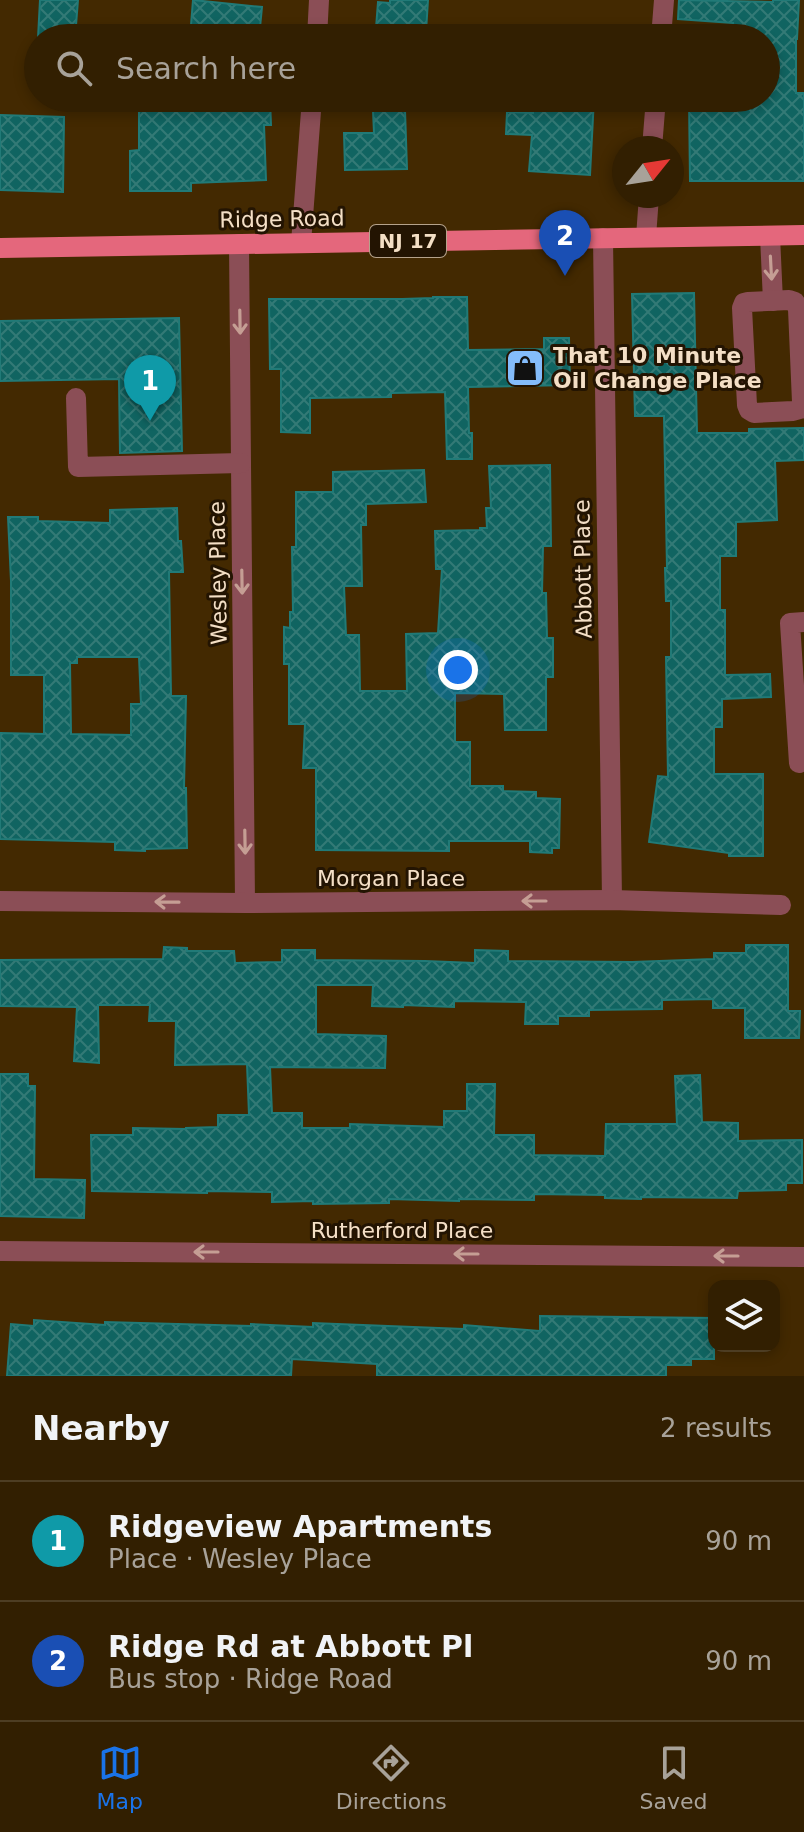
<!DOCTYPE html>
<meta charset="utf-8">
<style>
:root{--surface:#321f01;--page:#3d2c10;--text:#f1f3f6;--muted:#a8a299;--line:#4d3d23;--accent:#1a73e8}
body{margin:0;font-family:"DejaVu Sans",sans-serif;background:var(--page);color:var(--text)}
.controls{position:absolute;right:24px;bottom:24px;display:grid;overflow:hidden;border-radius:16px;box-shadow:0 4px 12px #0003}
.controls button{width:72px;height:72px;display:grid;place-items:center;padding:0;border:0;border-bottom:2px solid var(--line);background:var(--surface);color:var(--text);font:40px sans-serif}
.compass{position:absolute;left:612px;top:136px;width:72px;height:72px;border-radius:50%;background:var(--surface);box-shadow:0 4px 12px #0003;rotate:60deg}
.you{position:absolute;left:458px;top:670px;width:28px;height:28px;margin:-20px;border:6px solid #fff;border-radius:50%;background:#1a73e8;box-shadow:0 0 0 12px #1a73e833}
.badge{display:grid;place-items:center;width:52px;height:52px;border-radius:50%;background:var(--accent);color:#fff;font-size:26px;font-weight:700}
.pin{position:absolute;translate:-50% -66px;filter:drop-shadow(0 2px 4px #0008)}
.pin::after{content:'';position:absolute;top:42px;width:28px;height:24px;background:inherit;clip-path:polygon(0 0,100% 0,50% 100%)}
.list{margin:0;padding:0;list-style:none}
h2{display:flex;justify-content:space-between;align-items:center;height:104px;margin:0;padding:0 32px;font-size:34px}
h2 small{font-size:26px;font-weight:400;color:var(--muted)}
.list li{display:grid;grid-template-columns:52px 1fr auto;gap:24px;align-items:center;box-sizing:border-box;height:120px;padding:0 32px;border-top:2px solid var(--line)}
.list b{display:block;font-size:30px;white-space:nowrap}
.list p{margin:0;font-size:26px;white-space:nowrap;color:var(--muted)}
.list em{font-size:26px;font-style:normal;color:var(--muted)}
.icon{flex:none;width:44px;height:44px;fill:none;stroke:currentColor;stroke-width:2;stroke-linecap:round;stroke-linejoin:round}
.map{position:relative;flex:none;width:804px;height:1376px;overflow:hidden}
.search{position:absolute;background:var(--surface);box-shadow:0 4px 12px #0003;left:24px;right:24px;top:24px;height:88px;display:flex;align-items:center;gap:20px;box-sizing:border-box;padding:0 28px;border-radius:44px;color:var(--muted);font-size:30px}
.sheet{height:344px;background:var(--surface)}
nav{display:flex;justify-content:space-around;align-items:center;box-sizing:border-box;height:112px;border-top:2px solid var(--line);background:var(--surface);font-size:22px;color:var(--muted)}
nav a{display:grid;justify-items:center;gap:4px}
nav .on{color:var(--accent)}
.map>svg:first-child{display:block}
.building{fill:url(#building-cross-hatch);stroke:#217a77;stroke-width:2;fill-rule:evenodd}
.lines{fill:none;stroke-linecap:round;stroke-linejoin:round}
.minor{stroke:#8b4e56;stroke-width:20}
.major{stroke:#e4677c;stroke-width:20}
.oneway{stroke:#c59e94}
.labels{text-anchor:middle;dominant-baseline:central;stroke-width:6;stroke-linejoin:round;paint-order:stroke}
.shield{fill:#231402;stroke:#b5a28b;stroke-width:2}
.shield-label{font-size:20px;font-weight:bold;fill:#f4dfc6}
.street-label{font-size:22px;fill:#f4dfc6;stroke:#231402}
.poi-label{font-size:22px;font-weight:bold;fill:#f4dfc6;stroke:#231402;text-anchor:start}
</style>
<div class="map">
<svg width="804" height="1376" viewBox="0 0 804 1376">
<defs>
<pattern id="building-cross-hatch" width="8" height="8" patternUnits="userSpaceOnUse" patternTransform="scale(2)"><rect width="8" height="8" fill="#106461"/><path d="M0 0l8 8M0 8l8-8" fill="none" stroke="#337a76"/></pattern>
</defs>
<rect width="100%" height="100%" fill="#432901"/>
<g class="building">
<path d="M40,0h38l-3,38h-37z"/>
<path d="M193,0l69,7 -3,31h-69z"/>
<path d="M390,0h38l-2,32 -50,-4 2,-26 12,1z"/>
<path d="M679,0l94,2v-2h26l-2,39h-1v54h8v88h-114l-1,-83h77v-61l-33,-1v-13l-55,-4z"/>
<path d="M139,98h51v5l80,-4 1,26h-7l2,55 -75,3v8h-61v-40l9,-1z"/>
<path d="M534,98h60l-4,77 -61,-4 3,-36 -26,-1 1,-22 26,1z"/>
<path d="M405,110l2,59 -62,1 -1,-37h30l-1,-22z"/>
<path d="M0,115l64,2 -1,75 -63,-2z"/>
<path d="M694,293l3,140h52v-4l55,-1v32l-29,1 2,59 -41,2v34h-16v54h5v65l45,-1 1,23 -49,2v28h-8v47h49v82h-34v-3l-80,-11 9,-66 10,1 -2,-120h5v-56h-5l-1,-33h2l-3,-152h-29l-3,-122z"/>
<path d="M433,297h34l1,53 76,-1v-11h25l1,47 -102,2 1,46h3v26h-25l-2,-67 -54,1v4l-81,1v35l-29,-1v-63h-11l-1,-70h133l31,-1z"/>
<path d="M179,318l3,133 -62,2 -1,-74 -119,2v-60z"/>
<path d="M550,465l1,81h-8l-1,47h4l1,45h6v39h-7v53h-41l-1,-36 -49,-1v49h15v44h33v5l33,1v6l24,1 -1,49h-7v5l-22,-1v-11h-81v10l-133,-1v-82h-13l2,-44h-16v-60h-5v-37l6,1v-16h3l-1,-65h4v-55h37v-20l91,-2 2,32 -60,2v21h-5l1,61h-18l2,49h13l1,56h47l-1,-57 32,-1 4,-64h-6l-1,-38 45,-1v-2h7l-1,-20h5l-2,-42z"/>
<path d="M177,508l1,33h3l2,31h-14l2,124h15l-2,92h2l1,60 -42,1v2l-30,-1v-8l-115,-3v-106l44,1v-59h-33v-94l-3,-64h30v4l72,2v-13zM77,657h62l2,47h-10v31l-60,-1 -1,-71h7z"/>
<path d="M746,945h42v66h12l-1,27h-54v-30h-32v-9l-51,1v9l-73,1v6h-31v8h-33l1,-22 -72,-1v6l-51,-2v2l-31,-1 1,-21h-57v49l70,2 -1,32 -115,-1 2,46h30v15h48v-4l94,3v-16h23v-27h28l-1,51h40v20l71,1 1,-32h71l-2,-48 25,-1 2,47 36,1v18l64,-1v43h-16v7l-48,1 -1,7 -96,-1v2l-36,-1v-3l-71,-1v6l-75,-1v2l-70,-2v4l-76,1v-3l-41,1v-10l-65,-1v2l-115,-2 -1,-56h42v-7l53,1v-1l32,-1v-12h31l-2,-51 -72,1 1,-44h-27l1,-16h-52l1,58 -25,-2 3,-54 -77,-1v-46l163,-1 1,-12 23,1v3h47l1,12 47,-1v-12h33v10l110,1 50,2v-13l33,1v10l124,1 82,-3v-6h32z"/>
<path d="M0,1074h28v12h7l-1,93 51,1 -1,38 -84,-2z"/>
<path d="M540,1316l174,2v41h-23v6h-25v11h-289v-12l-85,-5 -1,17h-284l4,-52 23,2v-6l71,5v-3l146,4v-2l62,3v-4l151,6v-4l76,6z"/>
</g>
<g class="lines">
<g class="minor">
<path d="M317,38l2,-38"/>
<path d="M661,38l3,-38"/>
<path d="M652,148l4,-50"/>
<path d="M770,236l3,65"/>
<path d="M646,237l3,-41"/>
<path d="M603,238l9,662"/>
<path d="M301,243l11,-145"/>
<path d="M239,244l6,659"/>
<path d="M789,300l6,2 3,7 4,93 -2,7 -7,2 -39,2 -5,-3 -2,-5 -5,-97 2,-5 4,-1z"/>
<path d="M76,398l2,69 163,-4"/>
<path d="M799,763l-9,-140 14,-1"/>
<path d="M0,901l245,2 367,-3 169,5"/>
<path d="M0,1251l804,6"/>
</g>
<path class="major" d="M0,248l804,-13"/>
</g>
<defs><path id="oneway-shaft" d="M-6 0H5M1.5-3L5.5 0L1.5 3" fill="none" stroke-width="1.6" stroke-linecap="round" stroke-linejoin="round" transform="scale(2)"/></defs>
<g class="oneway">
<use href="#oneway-shaft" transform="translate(771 268) rotate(87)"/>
<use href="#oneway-shaft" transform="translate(240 322) rotate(89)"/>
<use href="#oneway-shaft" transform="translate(242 582) rotate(89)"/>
<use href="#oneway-shaft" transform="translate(245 842) rotate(89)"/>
<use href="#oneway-shaft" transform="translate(534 901) rotate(180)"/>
<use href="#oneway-shaft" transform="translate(167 902) rotate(-179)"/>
<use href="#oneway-shaft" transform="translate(206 1252) rotate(-180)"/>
<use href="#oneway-shaft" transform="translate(466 1254) rotate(-180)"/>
<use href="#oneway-shaft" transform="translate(726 1256) rotate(-180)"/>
</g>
<defs>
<symbol id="shop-square" viewBox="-11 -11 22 22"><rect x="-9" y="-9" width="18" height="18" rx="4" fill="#84bcfb" stroke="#231402"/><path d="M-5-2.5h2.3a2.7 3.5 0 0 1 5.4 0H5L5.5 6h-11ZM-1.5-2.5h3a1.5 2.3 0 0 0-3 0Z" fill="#111"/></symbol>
</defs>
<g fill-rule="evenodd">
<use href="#shop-square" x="503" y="346" width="44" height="44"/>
</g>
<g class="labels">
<rect class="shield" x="370" y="225" width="76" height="32" rx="6"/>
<g class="shield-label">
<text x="408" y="241">NJ 17</text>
</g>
<g class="street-label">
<text transform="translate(282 219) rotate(-1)">Ridge Road</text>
<text transform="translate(583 569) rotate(-91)">Abbott Place</text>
<text transform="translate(218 573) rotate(-91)">Wesley Place</text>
<text x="391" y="878">Morgan Place</text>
<text x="402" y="1230">Rutherford Place</text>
</g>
<g class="poi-label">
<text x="553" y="355">That 10 Minute<tspan x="553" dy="25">Oil Change Place</tspan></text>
</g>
</g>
</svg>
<div class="controls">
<button><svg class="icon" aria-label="layers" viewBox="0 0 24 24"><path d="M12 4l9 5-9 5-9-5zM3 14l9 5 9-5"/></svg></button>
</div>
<svg class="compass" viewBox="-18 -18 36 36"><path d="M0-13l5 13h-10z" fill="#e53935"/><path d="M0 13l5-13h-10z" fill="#a8a299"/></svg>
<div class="you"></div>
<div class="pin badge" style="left:150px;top:421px;background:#0f9aa8">1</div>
<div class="pin badge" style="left:565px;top:276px;background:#1a4fb4">2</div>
<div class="search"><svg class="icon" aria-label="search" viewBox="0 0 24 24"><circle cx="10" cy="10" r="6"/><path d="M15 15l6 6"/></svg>Search here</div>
</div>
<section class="sheet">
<h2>Nearby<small>2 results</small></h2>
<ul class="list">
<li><span class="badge" style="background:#0f9aa8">1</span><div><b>Ridgeview Apartments</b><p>Place · Wesley Place</p></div><em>90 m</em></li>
<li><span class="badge" style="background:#1a4fb4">2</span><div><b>Ridge Rd at Abbott Pl</b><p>Bus stop · Ridge Road</p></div><em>90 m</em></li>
</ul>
</section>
<nav>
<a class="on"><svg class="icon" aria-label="map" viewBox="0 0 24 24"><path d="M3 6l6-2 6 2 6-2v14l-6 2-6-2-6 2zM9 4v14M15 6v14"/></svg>Map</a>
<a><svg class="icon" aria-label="directions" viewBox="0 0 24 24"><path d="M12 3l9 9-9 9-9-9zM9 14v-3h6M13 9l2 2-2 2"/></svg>Directions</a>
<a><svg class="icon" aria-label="saved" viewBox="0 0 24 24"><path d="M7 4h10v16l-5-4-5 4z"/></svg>Saved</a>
</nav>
